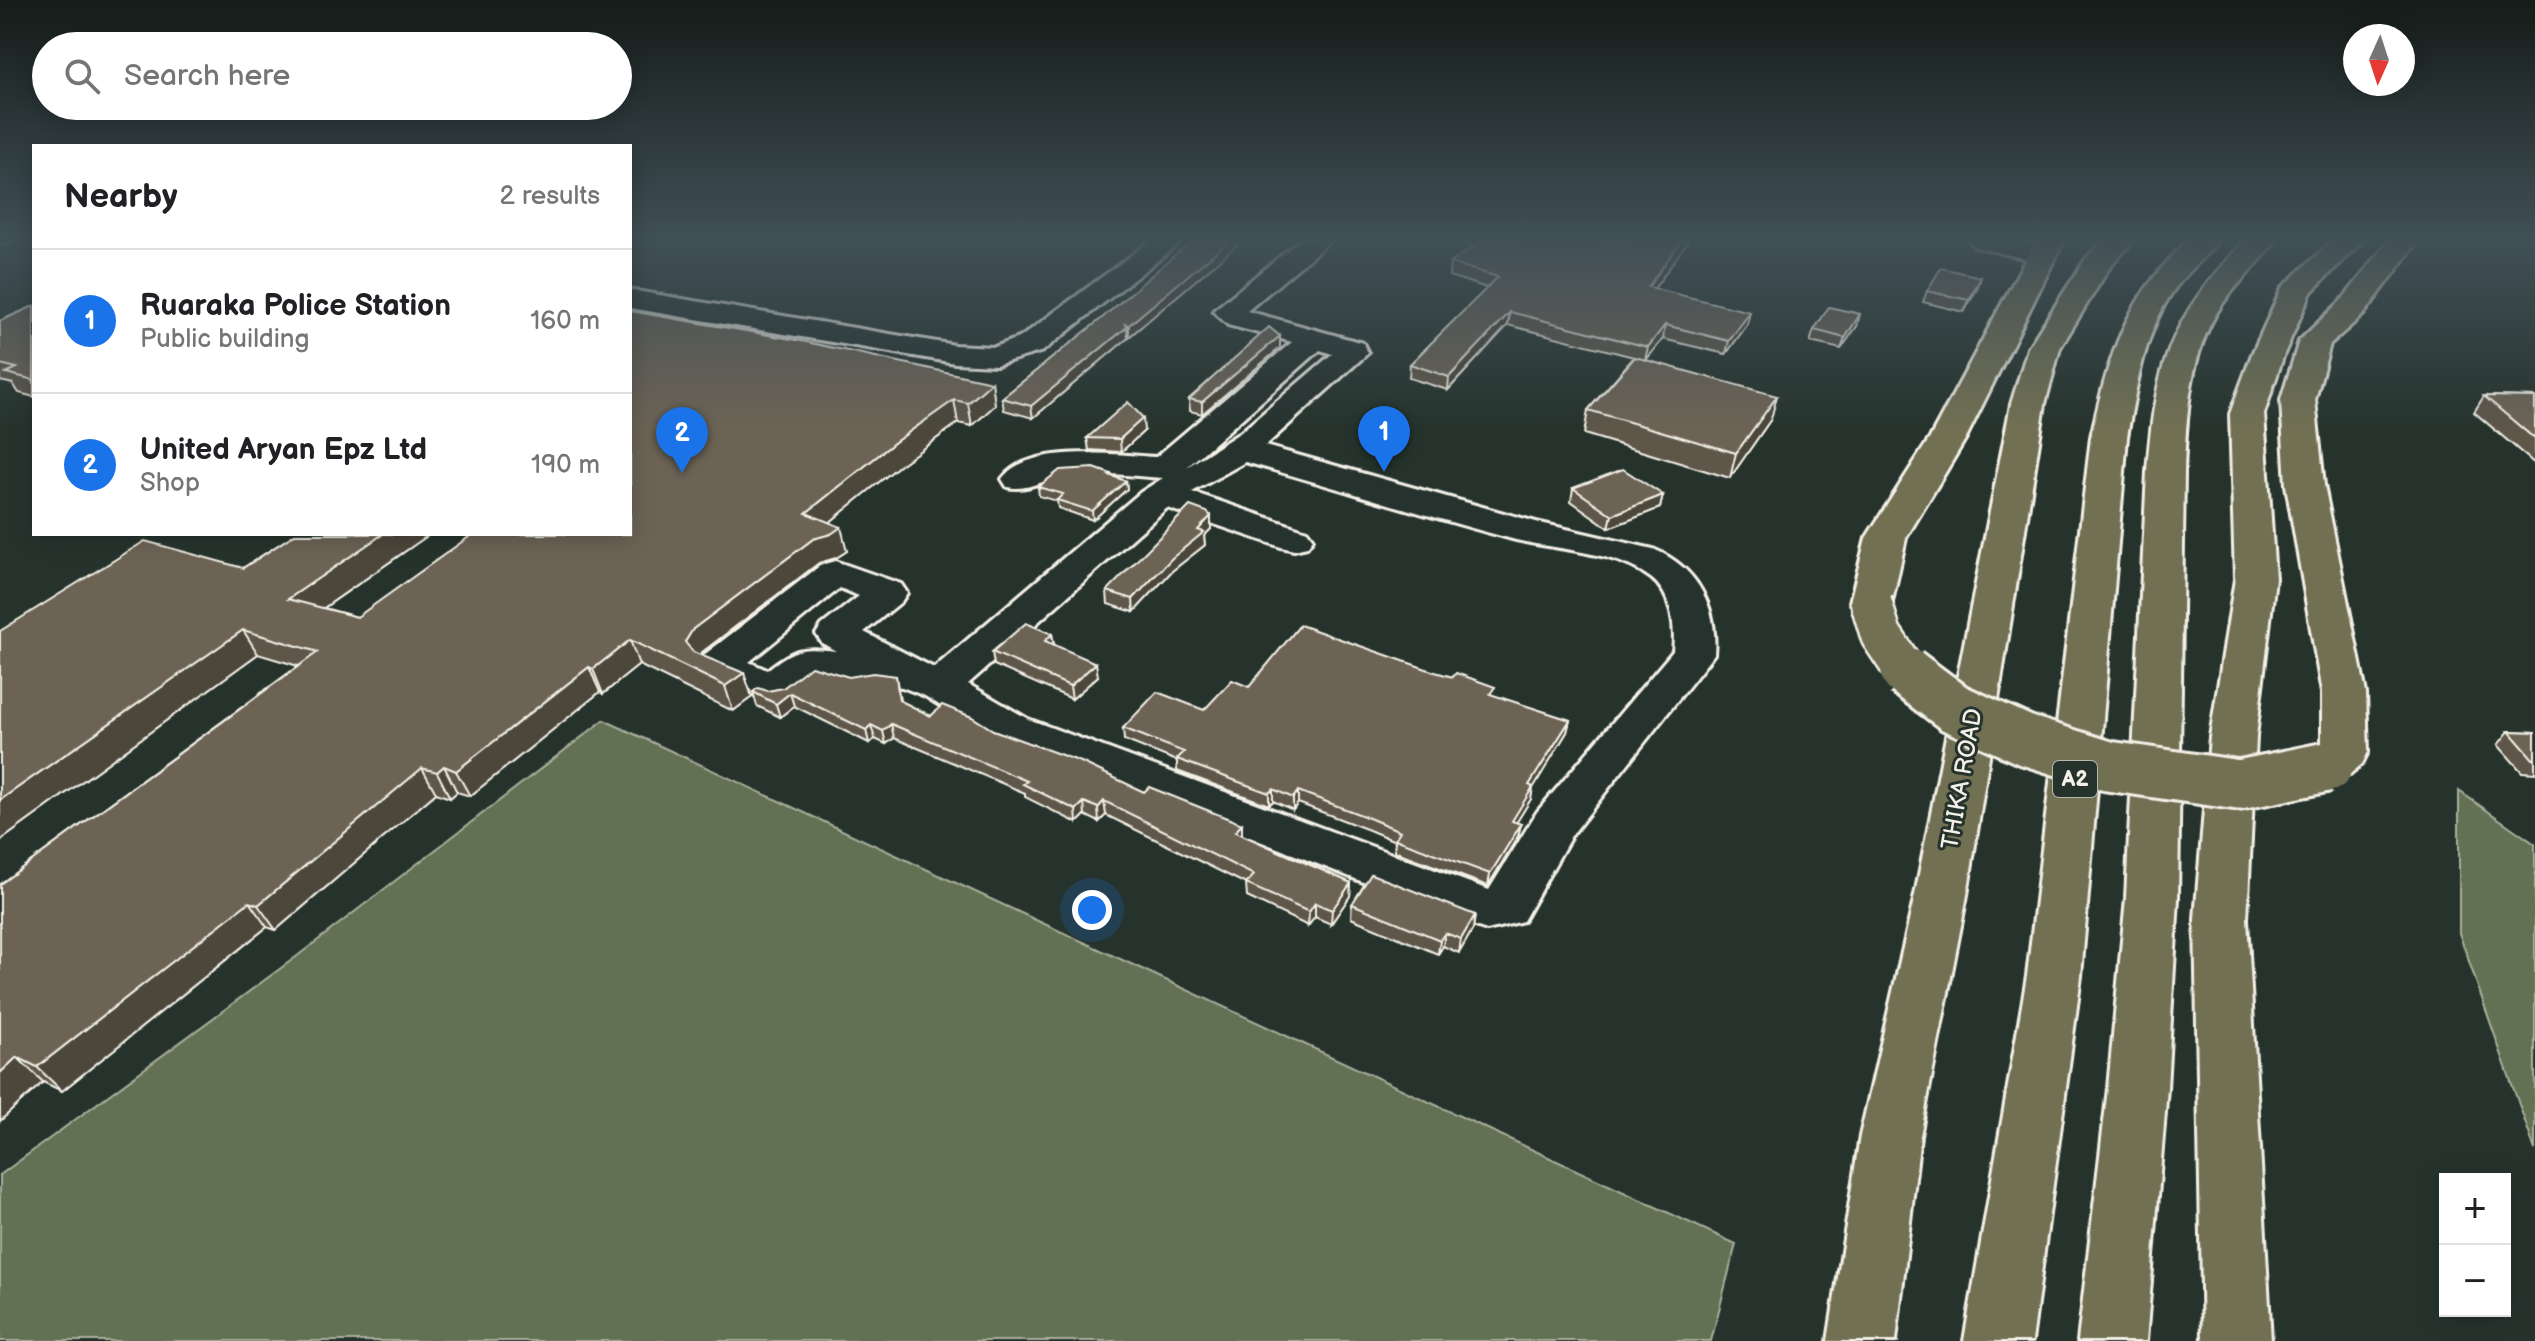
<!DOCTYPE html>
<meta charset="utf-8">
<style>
:root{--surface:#fff;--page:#f2f2f2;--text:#202124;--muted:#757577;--line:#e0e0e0;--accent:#1a73e8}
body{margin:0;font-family:"Balsamiq Sans",sans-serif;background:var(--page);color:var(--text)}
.controls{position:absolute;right:24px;bottom:24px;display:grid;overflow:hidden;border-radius:0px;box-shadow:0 4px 20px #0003}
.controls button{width:72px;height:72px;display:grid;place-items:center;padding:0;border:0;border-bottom:2px solid var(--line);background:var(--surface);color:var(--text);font:40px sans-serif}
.compass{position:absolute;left:2343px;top:24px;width:72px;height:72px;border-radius:50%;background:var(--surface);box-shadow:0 4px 20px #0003;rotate:183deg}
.you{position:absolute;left:1092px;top:910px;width:28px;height:28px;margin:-20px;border:6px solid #fff;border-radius:50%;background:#1a73e8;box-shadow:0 0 0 12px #1a73e833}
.badge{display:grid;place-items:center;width:52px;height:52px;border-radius:50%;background:var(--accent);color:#fff;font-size:26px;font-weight:700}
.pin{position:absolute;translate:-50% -66px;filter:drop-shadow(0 2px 4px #0008)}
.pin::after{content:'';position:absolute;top:42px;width:28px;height:24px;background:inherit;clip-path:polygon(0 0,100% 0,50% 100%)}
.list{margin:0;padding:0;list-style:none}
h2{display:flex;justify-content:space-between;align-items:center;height:104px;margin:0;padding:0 32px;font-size:34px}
h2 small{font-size:26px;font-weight:400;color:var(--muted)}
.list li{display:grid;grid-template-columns:52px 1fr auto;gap:24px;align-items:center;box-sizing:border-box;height:144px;padding:0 32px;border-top:2px solid var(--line)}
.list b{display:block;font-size:30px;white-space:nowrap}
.list p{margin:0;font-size:26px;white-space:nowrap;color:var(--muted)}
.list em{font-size:26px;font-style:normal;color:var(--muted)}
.icon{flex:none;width:44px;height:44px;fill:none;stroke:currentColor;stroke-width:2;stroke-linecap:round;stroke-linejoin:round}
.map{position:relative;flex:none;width:2535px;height:1341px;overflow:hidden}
.search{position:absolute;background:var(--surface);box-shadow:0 4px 20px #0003;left:32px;top:32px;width:600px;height:88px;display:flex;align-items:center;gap:20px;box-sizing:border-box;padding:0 28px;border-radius:44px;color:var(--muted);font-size:30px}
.panel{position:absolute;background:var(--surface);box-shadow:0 4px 20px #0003;left:32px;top:144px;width:600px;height:392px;border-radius:0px}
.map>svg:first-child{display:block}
.green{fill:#627052;stroke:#abb09d;stroke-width:2}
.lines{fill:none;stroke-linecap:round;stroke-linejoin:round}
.minor-casing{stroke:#f4f1e8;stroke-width:6}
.major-casing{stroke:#f4f1e8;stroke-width:6}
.highway-casing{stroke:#f4f1e8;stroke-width:6}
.minor{fill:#26332d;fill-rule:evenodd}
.major{fill:#716f52;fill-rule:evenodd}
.highway{fill:#716f52;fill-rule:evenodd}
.major-bridge-far1-casing{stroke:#f4f1e8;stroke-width:45;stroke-linecap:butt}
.major-bridge-casing{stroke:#f4f1e8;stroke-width:55;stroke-linecap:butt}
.major-bridge-far1{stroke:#716f52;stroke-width:40}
.major-bridge{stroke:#716f52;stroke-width:49}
.wall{fill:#5d5648;stroke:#f4f1e8;stroke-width:2}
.shaded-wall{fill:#4c463b;stroke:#f4f1e8;stroke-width:2}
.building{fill:#6c6454;stroke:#f4f1e8;stroke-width:2}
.labels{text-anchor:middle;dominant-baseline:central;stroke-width:6;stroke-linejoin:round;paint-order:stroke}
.shield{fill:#26332d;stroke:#b6b8b0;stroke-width:2}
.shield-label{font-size:22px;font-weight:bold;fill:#f4f1e8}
.street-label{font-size:24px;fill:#f4f1e8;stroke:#26332d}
</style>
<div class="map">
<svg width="2535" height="1341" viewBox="0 0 2535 1341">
<rect width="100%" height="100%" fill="#26332d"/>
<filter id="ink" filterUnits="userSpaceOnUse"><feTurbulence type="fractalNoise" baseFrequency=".0125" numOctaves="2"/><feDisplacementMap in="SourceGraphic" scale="16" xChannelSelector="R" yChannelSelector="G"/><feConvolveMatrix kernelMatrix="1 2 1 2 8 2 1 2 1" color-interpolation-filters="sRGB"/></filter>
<g filter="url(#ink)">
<g class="green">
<path d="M604,720l1132,524 -25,97h-1711v-166l296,-218z"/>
<path d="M2459,791l76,53v306l-76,-217z"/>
</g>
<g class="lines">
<defs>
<g id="minor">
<path d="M1152,240h31l-140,111 -47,14 -41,-2 -325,-55v-18l325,55 39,2 27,-10z"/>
<path d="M1300,240h31l-84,71 116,32 5,10 -103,93 271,76 117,27c44,18 65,58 61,105l-143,182 -48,85 -36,9 -18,-6 -310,-123 -163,-60 -71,-45 -23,-9 -88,-11 -28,22 -15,4 -67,-27 -6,-10 6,-10 117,-90 14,-4 66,23 6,9 -6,9 -37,30 70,36 207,-176 22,-14c-31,-2 -63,-7 -95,-3 -22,2 -38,17 -61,12l-5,-8c26,-37 115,-24 154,-22l136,-115 -64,-17 -15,-14zM1320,350l12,4 -91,78 -54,35zM1245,462c90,25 180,54 271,78 43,10 99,11 135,38 21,16 25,49 22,73l-136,161 -48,78 -461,-171 -60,-35 199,-176 114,39 13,3 13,-3 6,-8 -6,-8 -115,-39zM840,588l19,8 -37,29 -6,9 6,9 14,8c-35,-4 -41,-3 -69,19l-18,-8z"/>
<path d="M1969,240h47l37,9 4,6 -4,6 -10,2 -70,-17z"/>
</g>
<g id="major">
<path d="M2036,240h28l-98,198 -60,100 -14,64 -6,9 -15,4 -15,-4 -6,-9 16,-64 64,-100z"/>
<path d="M2104,240h30l-25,28 -49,80 -15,56 -78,491 -47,241 -24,205h-68l32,-205 55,-241 96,-491 17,-56 59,-91z"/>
<path d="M2333,240h31l-53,52 -27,62 -20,60 11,165 -19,158 -9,182 24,422h-68l-8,-422 15,-182 25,-158 -5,-165 22,-60 30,-66z"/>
<path d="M2390,240h29l-55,74 -34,30 -15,56 9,85 42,208 2,59 -6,12 -18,15 -17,5 -17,-5 -7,-12 7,-12 12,-9v-53l-36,-208 -5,-85 18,-59 43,-41z"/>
</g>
<g id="highway">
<path d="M2188,240h30c-13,19 -32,32 -45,51 -29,42 -37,97 -46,146l-46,539 -49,365h-68l63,-365 64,-539c19,-85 33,-135 97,-197z"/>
<path d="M2246,240h30c-16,24 -39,42 -55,66 -32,47 -35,111 -37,166l-6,426 -11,190 -21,253h-68l30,-253 18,-190 21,-426c9,-109 22,-152 99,-232z"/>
</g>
</defs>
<use href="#minor" class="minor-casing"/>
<use href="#major" class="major-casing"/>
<use href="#highway" class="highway-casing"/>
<use href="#minor" class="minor"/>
<use href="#major" class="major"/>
<use href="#highway" class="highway"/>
<defs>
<path id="major-bridge-far1" d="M1871,602l10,33 26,39"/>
<path id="major-bridge" d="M1906,672l48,36 71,32 83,26 131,19 88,-18"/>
</defs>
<use href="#major-bridge-far1" class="major-bridge-far1-casing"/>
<use href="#major-bridge" class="major-bridge-casing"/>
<use href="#major-bridge-far1" class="major-bridge-far1"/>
<use href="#major-bridge" class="major-bridge"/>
</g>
<g class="wall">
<path d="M1194,240h49l-114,97 -1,-1v2l-95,80 -29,-8 -2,-12 99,-79z"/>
<path d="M1450,240h239l-35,49 93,36 -21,29 -63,-15 -17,21 125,59 -41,59 -146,-44 4,-24 46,-53 -126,-32 -60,65 -39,-12 1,-14 77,-76 -38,-12 1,-13 25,-17z"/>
<path d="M1981,277l-4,12 -13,23 -41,-10 4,-11z"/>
<path d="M34,306v91l-15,-4 -6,-9 -13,-3v-60z"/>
<path d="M1857,326l-16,23 -31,-7 4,-12z"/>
<path d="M1280,348l-78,66 -12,-3 -1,-12z"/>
<path d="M992,382l3,23 -23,21 -14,-3 -58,42 -70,57 17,29 -11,7 -17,5 -118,90 -1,2 52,42 -19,14 -94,-46 -36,29 -3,-2 -130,104 -13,-4 -7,6 -14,-5 -160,137 -9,-3 -205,164 -19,-9 -43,39v-237l298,-218 -40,-12 -258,187 243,-273 52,-34h135l-106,74 33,9z"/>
<path d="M2484,396l51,1v67l-61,-52z"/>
<path d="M1144,431l-23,21 -32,-2 -2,-12z"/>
<path d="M1111,476l15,5 1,8 -34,31 -35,-12 -1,-7 -18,-5 -1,-9z"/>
<path d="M1573,488l90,7 -3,13 -51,20 -38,-27z"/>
<path d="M1211,516v13l-7,7 1,9 -33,26 -38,41 -26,-8 -1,-13z"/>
<path d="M1052,634l2,10 44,32 -26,23 -78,-34 -2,-13z"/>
<path d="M896,676l4,25 31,15 62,14 151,62 207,91 -1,13 -19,28 -16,-7 -7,9 -61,-29 -1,-13 -140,-69 -7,7 -14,-7 -8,8 -52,-26v-4l-131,-55 -8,6 -11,-5 -6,4 -75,-37 -14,11 -23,-11 -4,-14 15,-1 81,-14z"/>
<path d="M1249,687l245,9 76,24 -3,12 -34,55 -2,12 -15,24 5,1 -3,12 -30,50 -94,-35 1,-10 -26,-11 -71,-27 -5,7 -20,-9 -4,4 -92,-34v-10l-53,-21 -1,-12 81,-18z"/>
<path d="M2509,731l26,1v41l-13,-1 -24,-27z"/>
<path d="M1352,904l123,11 -2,14 -14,24 -16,-7 -5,8 -87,-36z"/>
</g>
<g class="shaded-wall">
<path d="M0,240h15l-15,6z"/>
<path d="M1230,240h13l-114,97v-12z"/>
<path d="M1682,240h7l-43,60 2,-13z"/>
<path d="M1981,277l-4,12 -13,23 5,-12z"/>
<path d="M1510,312l-2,13 -60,65 1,-13z"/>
<path d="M1750,312l-3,13 -21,29 3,-13z"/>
<path d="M1860,314l-3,12 -16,23 4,-11z"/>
<path d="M1665,325l-2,14 -18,21 3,-13z"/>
<path d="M1127,327l1,11 -95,80 -2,-12z"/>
<path d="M1280,336v12l-78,66v-12z"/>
<path d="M992,382l3,23 -23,21 -4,-23z"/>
<path d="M1777,396l-6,23 -41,59 6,-25z"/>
<path d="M954,400l4,23 -58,42 -87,71 -7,-23 89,-71z"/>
<path d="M1143,418l1,13 -23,21 -1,-13z"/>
<path d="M1126,481l1,8 -34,31 -1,-9z"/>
<path d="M1663,495l-3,13 -51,20 3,-13z"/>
<path d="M1211,516v13l-7,7 1,9 -33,26 -38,41 -1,-13z"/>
<path d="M841,527l6,24 -11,7 -17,5 -118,90 -8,13 -8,-24 8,-13 120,-90z"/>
<path d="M383,534h47l-128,89 -14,-24z"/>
<path d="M243,630l15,24 -258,187v-41z"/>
<path d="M1052,634l2,14 -9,-7z"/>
<path d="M630,640l9,25 -36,29 -10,-25z"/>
<path d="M1096,663l2,13 -26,23 -2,-13z"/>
<path d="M589,667l11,25 -130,104 -14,-25z"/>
<path d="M744,673l8,24 -19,14 -8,-25z"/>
<path d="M790,693l4,13 -14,11 -4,-13z"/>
<path d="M1570,720l-3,12 -35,58 1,-3 -2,12 -21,34 2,-12 17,-36z"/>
<path d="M891,724l3,14 -8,6 -3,-13z"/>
<path d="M871,725l4,14 -6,4 -3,-13z"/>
<path d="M444,766l13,26 -7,6 -13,-26z"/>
<path d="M422,768l14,25 -160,137 -18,-25z"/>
<path d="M1273,789v12l-4,4v-12z"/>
<path d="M1298,791v12l-5,7v-12z"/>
<path d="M1104,801l2,14 -7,7 -1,-14z"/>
<path d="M1084,802l1,13 -8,8 -1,-13z"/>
<path d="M1242,824v13l-7,-5z"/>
<path d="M1521,824l-3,12 -30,50 2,-12z"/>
<path d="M1351,883l-1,13 -19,28 1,-14z"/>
<path d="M249,902l18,25 -205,164 -25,-24z"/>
<path d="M1315,903v14l-7,9 1,-14z"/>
<path d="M1475,915l-2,14 -14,24 2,-14z"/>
<path d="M1445,933l-2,13 -5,8 2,-14z"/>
<path d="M17,1057l26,25 -43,39v-48z"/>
</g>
<g class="building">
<path d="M1194,240h36l-101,85 -4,-1 2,3 -96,79 -29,-8 99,-79 76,-66z"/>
<path d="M1483,240h199l-34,47 102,25 -21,29 -64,-16 -17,22 -138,-35 -61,65 -39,-13 88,-87 -48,-14z"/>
<path d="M1941,268l40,9 -12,23 -42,-9z"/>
<path d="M34,306v74l-28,-7 11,-5 -17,-4v-43z"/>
<path d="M1829,307l31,7 -15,24 -31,-8z"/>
<path d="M630,311l167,29 195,42 -24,21 -14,-3 -59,42 -89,71 35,14 -10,7 -18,5 -120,90 -8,13 8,10 51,21 -19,13 -95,-46 -37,29 -4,-2 -133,104 -12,-5 -7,6 -15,-4 -164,137 -9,-3 -212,165 -20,-10 -17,16v-189l318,-232 -75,-22 -243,170v-169l145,-90 98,27 52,-34h88l-95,65 69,18 116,-83h157z"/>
<path d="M1269,327l11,9 -78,66 -13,-3z"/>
<path d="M1635,357l142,39 -41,57 -148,-43z"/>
<path d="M2484,396l51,1v42z"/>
<path d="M1128,402l15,16 -23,21 -33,-1z"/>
<path d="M1094,468l17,6 -2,1 17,6 -34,30 -35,-11 6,-6 -25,-7 22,-17z"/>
<path d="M1623,469l40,26 -51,20 -39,-27z"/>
<path d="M1190,506l17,6 4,4 -13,14 6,2 -32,26 -39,41 -26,-8z"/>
<path d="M1026,623l26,11 -7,7 51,22 -26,23 -78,-34z"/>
<path d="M1300,625l135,47 18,5 3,-4 39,14 -5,7 80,26 -41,65 4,2 -21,34 9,3 -31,50 -95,-35 5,-8 -31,-13 -71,-27 -5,7 -20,-9 -4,4 -92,-34 7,-7 -61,-24 34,-36 47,18 28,-30 17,7z"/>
<path d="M811,666l38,11 24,-4 23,3 3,24 32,16 11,-11 30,12 21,13 88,32 63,30 5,-5 93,37 -7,8 116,51 -19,27 -17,-7 -6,9 -63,-28 8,-9 -150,-74 -6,7 -14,-6 -8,8 -53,-26 4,-3 -136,-57 -8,7 -12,-6 -5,5 -76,-37 -14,11 -23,-12 5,-4 10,3 15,-3z"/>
<path d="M2509,731l26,1v27h-2z"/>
<path d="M1371,874l104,41 -14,24 -16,-6 -5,7 -88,-36z"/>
</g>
</g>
<linearGradient id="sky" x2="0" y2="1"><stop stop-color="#151c19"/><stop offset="0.56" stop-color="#415057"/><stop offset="1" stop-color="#415057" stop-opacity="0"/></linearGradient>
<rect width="2535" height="428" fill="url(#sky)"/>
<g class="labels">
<rect class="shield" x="2053" y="761" width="44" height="36" rx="6"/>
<g class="shield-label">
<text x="2075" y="779">A2</text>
</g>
<g class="street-label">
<text transform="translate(1962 779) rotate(-80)">THIKA ROAD</text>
</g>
</g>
</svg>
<div class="controls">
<button>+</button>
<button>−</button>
</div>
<svg class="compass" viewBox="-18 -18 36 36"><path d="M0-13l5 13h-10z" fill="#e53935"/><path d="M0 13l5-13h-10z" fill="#757577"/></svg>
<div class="you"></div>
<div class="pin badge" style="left:1384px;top:472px">1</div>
<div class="pin badge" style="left:682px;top:473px">2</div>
<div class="search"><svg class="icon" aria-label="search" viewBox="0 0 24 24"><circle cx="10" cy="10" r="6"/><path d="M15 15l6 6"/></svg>Search here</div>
<section class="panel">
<h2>Nearby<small>2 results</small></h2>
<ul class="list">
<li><span class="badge">1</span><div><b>Ruaraka Police Station</b><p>Public building</p></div><em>160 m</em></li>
<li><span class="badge">2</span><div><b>United Aryan Epz Ltd</b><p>Shop</p></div><em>190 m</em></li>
</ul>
</section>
</div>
